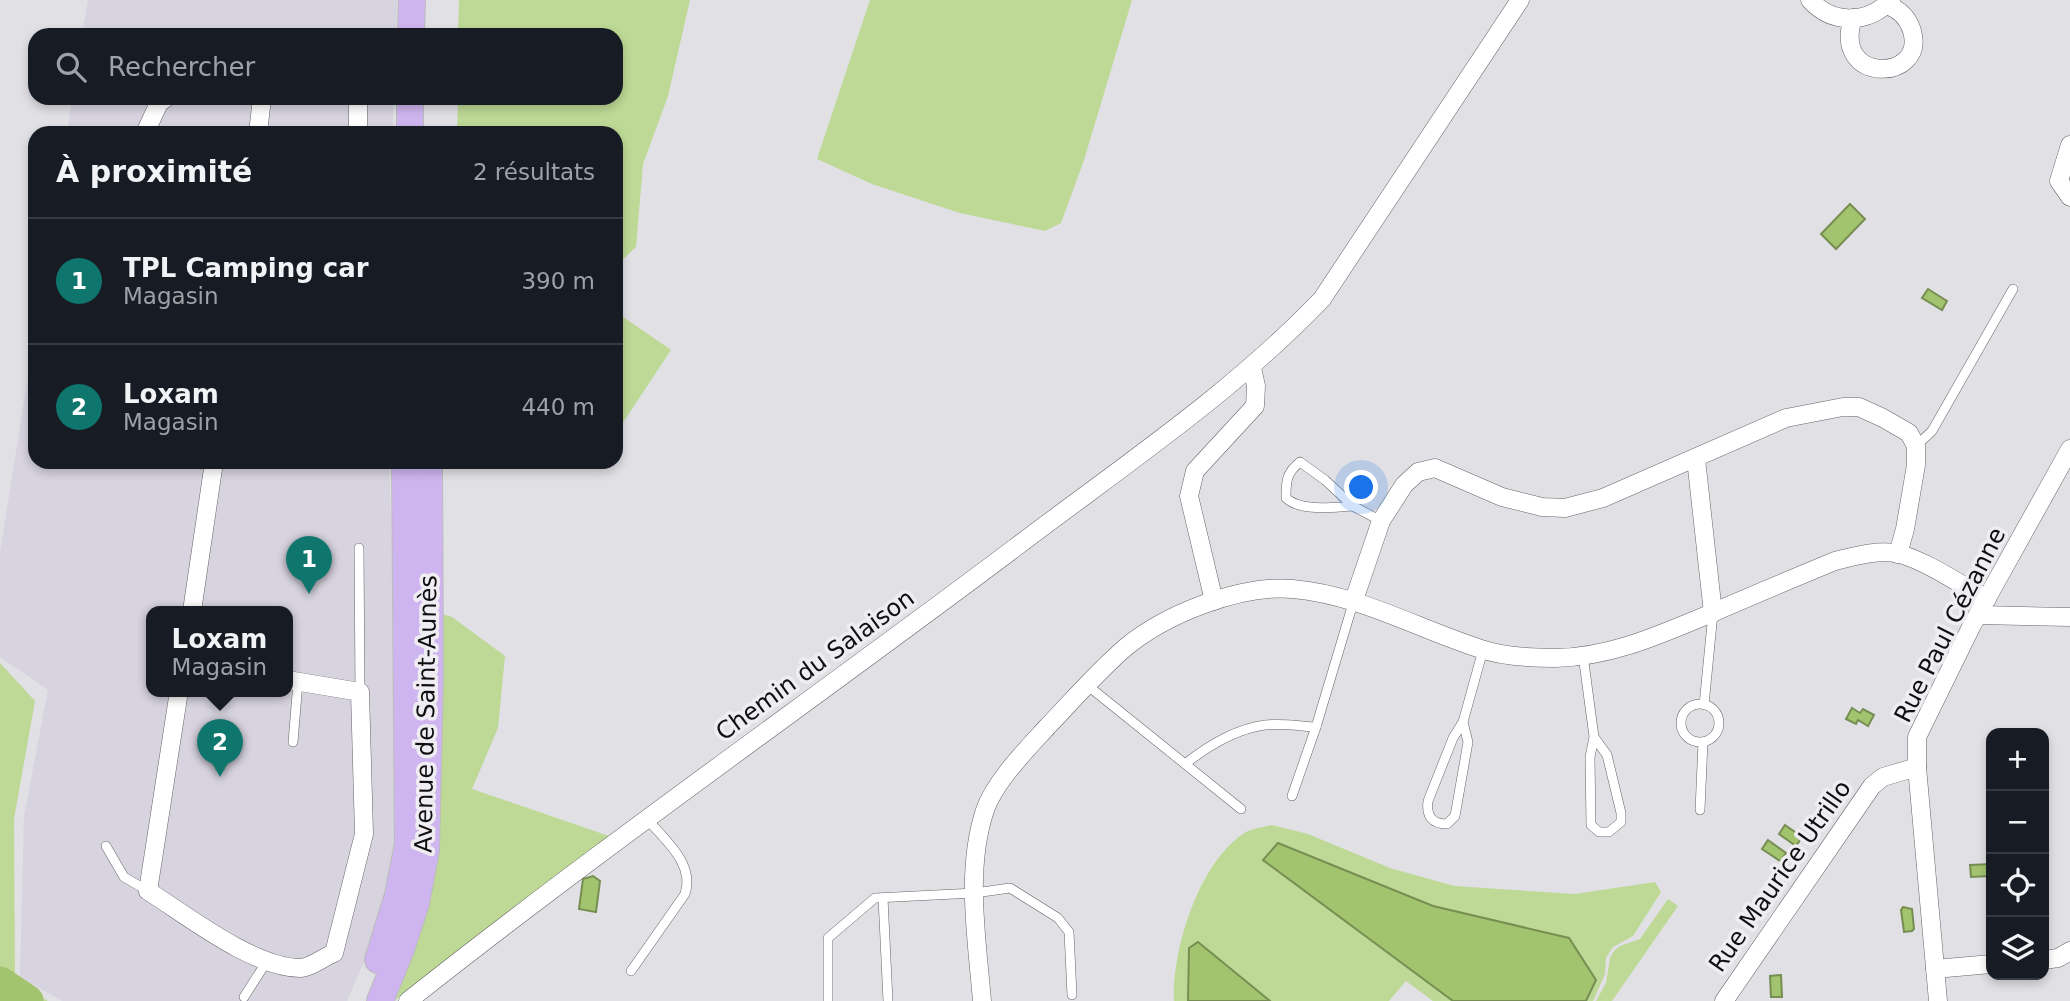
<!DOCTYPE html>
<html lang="fr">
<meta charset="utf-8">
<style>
:root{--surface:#171b24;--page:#20242c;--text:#f1f3f6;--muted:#9ea1a6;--line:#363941;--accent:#0f766e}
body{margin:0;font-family:"DejaVu Sans",sans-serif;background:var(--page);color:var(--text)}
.controls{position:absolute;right:21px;bottom:21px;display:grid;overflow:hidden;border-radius:14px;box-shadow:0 4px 10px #0003}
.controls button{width:63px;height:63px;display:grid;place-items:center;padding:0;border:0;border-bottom:2px solid var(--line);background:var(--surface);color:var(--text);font:35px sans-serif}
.you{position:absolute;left:1362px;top:488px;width:24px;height:24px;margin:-18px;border:5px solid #fff;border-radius:50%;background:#1a73e8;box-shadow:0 0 0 10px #1a73e833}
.badge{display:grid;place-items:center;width:46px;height:46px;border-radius:50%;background:var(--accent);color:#fff;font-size:23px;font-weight:700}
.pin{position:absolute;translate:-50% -58px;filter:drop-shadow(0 2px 4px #0008)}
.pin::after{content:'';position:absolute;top:37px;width:24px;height:21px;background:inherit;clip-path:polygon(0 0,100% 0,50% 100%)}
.popup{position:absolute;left:146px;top:606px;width:147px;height:91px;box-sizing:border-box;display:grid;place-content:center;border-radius:14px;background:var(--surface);filter:drop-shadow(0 2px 5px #0005);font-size:23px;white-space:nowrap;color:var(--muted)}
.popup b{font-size:26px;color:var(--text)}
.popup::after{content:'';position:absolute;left:50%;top:100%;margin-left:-14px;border:14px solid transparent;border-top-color:var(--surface)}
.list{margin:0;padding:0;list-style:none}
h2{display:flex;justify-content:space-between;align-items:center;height:91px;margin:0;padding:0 28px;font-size:30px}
h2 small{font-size:23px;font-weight:400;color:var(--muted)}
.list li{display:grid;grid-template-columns:46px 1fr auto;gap:21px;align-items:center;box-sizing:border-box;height:126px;padding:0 28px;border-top:2px solid var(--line)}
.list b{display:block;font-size:26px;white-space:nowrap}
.list p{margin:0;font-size:23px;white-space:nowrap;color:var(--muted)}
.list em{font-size:23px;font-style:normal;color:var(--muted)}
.icon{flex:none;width:38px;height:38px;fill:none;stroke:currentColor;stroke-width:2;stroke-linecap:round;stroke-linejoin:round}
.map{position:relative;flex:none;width:2070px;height:1001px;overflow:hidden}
.search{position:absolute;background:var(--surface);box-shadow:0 4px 10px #0003;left:28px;top:28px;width:595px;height:77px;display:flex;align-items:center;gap:18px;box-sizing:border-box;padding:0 24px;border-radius:21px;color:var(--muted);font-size:26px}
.panel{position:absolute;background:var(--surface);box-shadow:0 4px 10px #0003;left:28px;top:126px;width:595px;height:343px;border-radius:21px}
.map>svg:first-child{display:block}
.built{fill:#d7d3df;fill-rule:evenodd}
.green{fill:#bdd995}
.water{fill:#a3c46f;stroke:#778e52;stroke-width:2}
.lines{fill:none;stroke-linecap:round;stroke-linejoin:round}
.river{stroke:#a3c46f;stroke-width:33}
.lane-casing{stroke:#656468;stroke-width:10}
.street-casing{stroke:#656468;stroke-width:19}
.primary-casing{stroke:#bcbcbc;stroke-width:28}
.lane{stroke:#fff;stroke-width:9}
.street{stroke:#fff;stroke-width:18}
.primary{stroke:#cfb5ef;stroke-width:26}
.labels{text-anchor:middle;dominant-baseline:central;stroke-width:7;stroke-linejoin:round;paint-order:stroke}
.street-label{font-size:24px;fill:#0f0f10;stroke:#efedf2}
</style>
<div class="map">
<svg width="2070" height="1001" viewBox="0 0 2070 1001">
<rect width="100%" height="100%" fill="#e1e0e5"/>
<g class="built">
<path d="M88,0h310l-2,35h-314z"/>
<path d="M72,98h322l-2,35h-325z"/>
<path d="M35,332v130h354l11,312 -7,86 -24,90 -22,51h-285l-42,-24 4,-161 24,-126 -48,-33v-104zM152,611h136v80h-136z"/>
</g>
<g class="green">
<path d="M459,0h231l-22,96 -25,68 -7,83 -20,19v-133h-159l1,-35h158v-63h-158z"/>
<path d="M870,0h262l-48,160 -23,63 -16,8 -85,-18 -88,-29 -55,-25z"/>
<path d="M616,312l55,38 -55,83z"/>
<path d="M439,613l13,4 53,39 -7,72 -26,61 137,47 -215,165z"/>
<path d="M0,663l35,38 -21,118 1,161 33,21h-48z"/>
<path d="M1272,825l36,9 82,34 64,18 121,8 80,-12 6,10 -28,44 -20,11 -7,11 -1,16 -12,27h-160l-27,-20 -17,20h-215c-2,-52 25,-140 72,-169 8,-4 18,-5 26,-7z"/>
<path d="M1668,899l10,7 -66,95h-16l10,-18 4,-25 4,-7 6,-5 20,-7z"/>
</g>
<g class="water">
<path d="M1850,204l15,15 -29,30 -15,-15z"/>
<path d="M1928,289l19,12 -5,9 -20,-12z"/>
<path d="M1852,708l8,5 3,-4 11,6 -6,11 -10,-6 -2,4 -10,-5z"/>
<path d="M1785,825l17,12 -6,9 -17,-12z"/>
<path d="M1768,840l18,13 -6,8 -18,-12z"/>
<path d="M1278,843l155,63 136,32 27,42 -10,21h-133l-190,-141z"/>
<path d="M1991,864v12l-20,1 -1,-12z"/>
<path d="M593,876l7,5 -4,31 -17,-3 4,-30z"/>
<path d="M1903,907l9,2 2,20 -2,2 -8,1 -3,-22z"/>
<path d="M1198,942l72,59h-82l1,-53z"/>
<path d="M1781,975l1,22h-11l-1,-21z"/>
</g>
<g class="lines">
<path class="river" d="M0,983l27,18"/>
<defs>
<g id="lane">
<path d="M1916,446l16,-15 81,-142"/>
<path d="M1353,506c-20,1 -52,6 -67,-8 0,-16 0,-25 14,-36l25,18 28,26 28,15"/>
<path d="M359,548l1,144"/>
<path d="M1583,655l11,82 -4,20 1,68 8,7h10l12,-10v-9l-14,-58 -13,-18"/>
<path d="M1087,685l154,124"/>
<circle cx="1700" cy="723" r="19"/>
<path d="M1704,705l9,-92"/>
<path d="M1463,722l5,20 -13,74 -8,8c-15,0 -21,-8 -19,-23l25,-63 10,-16 20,-72"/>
<path d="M293,742l5,-60"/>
<path d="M1185,764c24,-19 50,-35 80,-39 16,-2 35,1 51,2"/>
<path d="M1292,796l24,-69 38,-127"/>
<path d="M1700,810l3,-68"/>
<path d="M106,846l18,31 24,14"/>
<path d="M883,898l5,103"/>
<path d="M631,971l54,-77c10,-30 -20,-54 -38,-75"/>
<path d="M244,997l23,-36"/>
<path d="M828,1001v-63l47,-40 100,-5 35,-5 48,30 11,14 3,63"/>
</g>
<g id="street">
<path d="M1810,0c23,25 58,24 81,0"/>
<path d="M1853,18c-22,67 74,64 59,13 -4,-13 -13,-22 -26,-26"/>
<path d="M358,98v35"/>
<path d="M145,133l14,-30 7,-5"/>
<path d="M258,133l4,-35"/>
<path d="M2070,145l-11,36 11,16"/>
<path d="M1696,459l17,154"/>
<path d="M1354,600l27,-79 23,-36 14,-13 17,-4 67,29 40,10 23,1 38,-10 183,-80 57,-11h16l24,11 26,15 7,13v19l-11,64 -7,25"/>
<path d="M1214,601l-25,-105 6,-25 60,-65 1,-20 -4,-18"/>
<path d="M192,611l22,-149"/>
<path d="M1978,615l92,2"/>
<path d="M179,691l-31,200c40,25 104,76 152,77 10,0 24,-11 34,-15l30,-119 -4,-142 -72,-12"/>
<path d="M2044,960l14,-2 12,-7"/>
<path d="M1935,969l56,-5"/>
<path d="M408,1001c198,-157 406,-302 608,-454 104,-79 215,-153 306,-248l198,-299"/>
<path d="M982,1001c-5,-62 -17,-131 3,-191 10,-29 43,-62 63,-84 25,-26 50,-55 78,-79 40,-33 115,-63 167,-58 67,6 125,40 188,60 23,8 51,9 75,9 56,-1 105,-24 156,-45 41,-18 82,-35 123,-52 20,-5 44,-12 65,-7 30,9 59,30 87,45"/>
<path d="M1724,1001l148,-215 11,-9 34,-10"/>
<path d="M1938,1001l-21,-234v-30l55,-112 98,-176"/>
</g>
<g id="primary">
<path d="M411,35l1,-35"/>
<path d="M410,133v-35"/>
<path d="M378,960l20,-65 10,-51 -3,-382"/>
<path d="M380,1001l21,-52 15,-46 10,-53 4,-175 -1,-213"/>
</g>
</defs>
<use href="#lane" class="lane-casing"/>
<use href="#street" class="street-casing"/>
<use href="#primary" class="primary-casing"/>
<use href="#lane" class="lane"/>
<use href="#street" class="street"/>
<use href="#primary" class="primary"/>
</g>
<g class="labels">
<g class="street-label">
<text transform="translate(1950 625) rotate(-63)">Rue Paul Cézanne</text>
<text transform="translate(815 665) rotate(-36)">Chemin du Salaison</text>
<text transform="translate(426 714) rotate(-89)">Avenue de Saint-Aunès</text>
<text transform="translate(1780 876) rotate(-55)">Rue Maurice Utrillo</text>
</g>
</g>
</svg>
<div class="controls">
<button>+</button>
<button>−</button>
<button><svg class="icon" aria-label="locate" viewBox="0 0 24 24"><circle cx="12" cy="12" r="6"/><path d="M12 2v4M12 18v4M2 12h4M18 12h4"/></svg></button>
<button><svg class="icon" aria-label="layers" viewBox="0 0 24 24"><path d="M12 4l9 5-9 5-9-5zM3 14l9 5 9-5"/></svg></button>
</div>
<div class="you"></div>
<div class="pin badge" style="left:309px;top:594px">1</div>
<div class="pin badge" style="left:220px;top:777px">2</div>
<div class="popup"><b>Loxam</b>Magasin</div>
<div class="search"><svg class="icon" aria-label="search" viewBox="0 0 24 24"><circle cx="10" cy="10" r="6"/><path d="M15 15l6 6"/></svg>Rechercher</div>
<section class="panel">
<h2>À proximité<small>2 résultats</small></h2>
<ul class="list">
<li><span class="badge">1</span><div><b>TPL Camping car</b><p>Magasin</p></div><em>390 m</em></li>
<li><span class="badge">2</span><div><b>Loxam</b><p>Magasin</p></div><em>440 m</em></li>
</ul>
</section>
</div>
